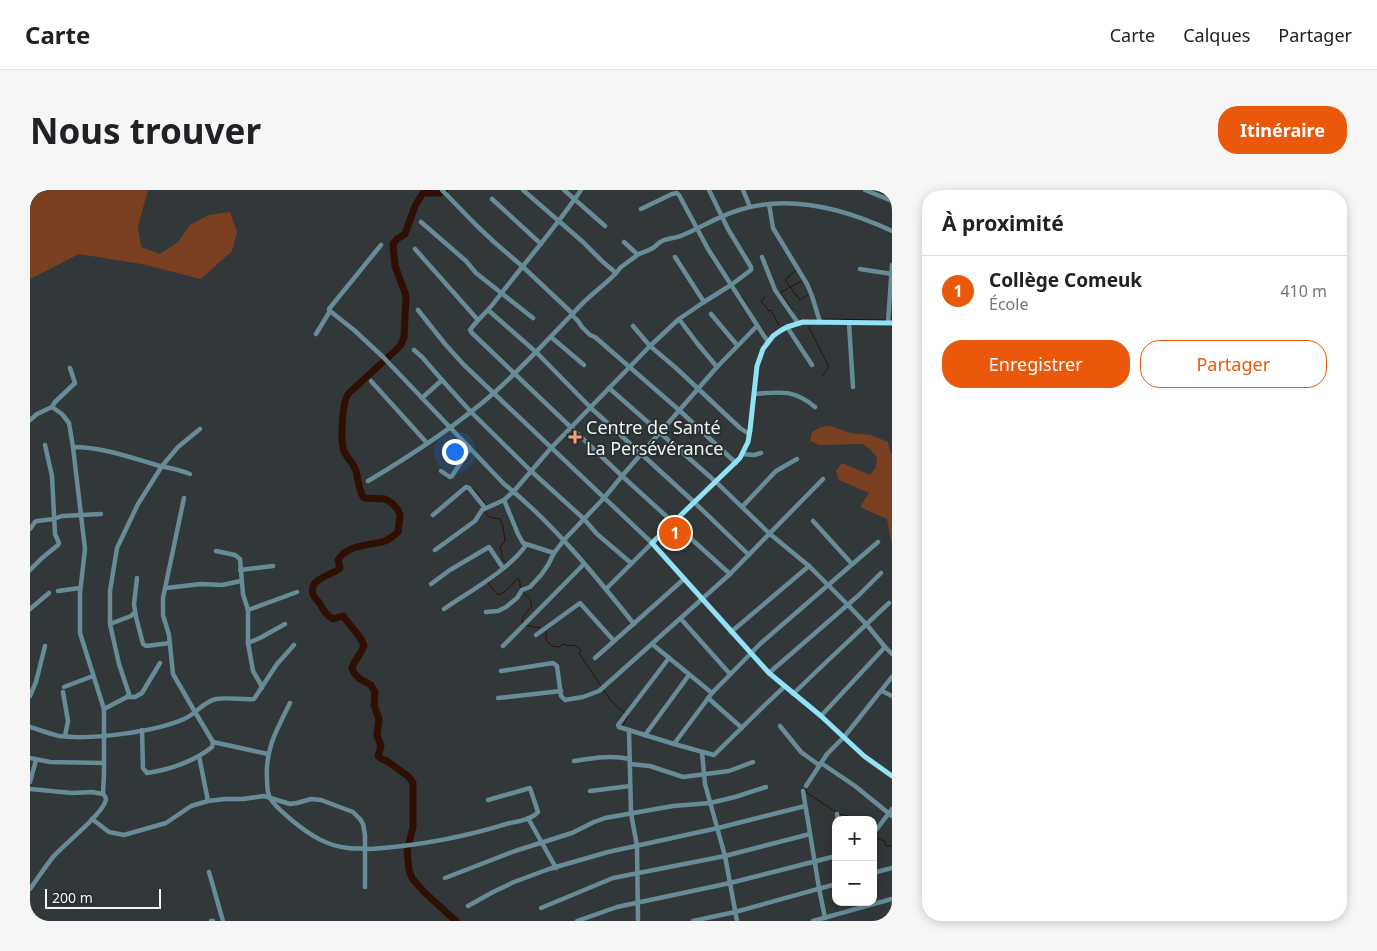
<!DOCTYPE html>
<html lang="fr">
<meta charset="utf-8">
<style>
:root{--surface:#fff;--page:#f6f6f6;--text:#202124;--muted:#757577;--line:#e0e0e0;--accent:#ea580c}
body{margin:0;font-family:"Noto Sans",sans-serif;background:var(--page);color:var(--text)}
.controls{position:absolute;right:15px;bottom:15px;display:grid;overflow:hidden;border-radius:10px;box-shadow:0 2px 12px #0003}
.controls button{width:45px;height:45px;display:grid;place-items:center;padding:0;border:0;border-bottom:1px solid var(--line);background:var(--surface);color:var(--text);font:25px sans-serif}
.scale{position:absolute;left:15px;bottom:12px;width:116px;box-sizing:border-box;padding-left:5px;border:2px solid #eff3f4;border-top:0;font-size:14px;line-height:18px;white-space:nowrap;color:#eff3f4;-webkit-text-stroke:4px #292e2f;paint-order:stroke}
.you{position:absolute;left:424px;top:261px;width:18px;height:18px;margin:-12px;border:4px solid #fff;border-radius:50%;background:#1a73e8;box-shadow:0 0 0 8px #1a73e833}
.badge{display:grid;place-items:center;width:32px;height:32px;border-radius:50%;background:var(--accent);color:#fff;font-size:16px;font-weight:700}
.pin{position:absolute;translate:-50% -50%;border:2px solid #fff;box-shadow:0 1px 5px #0006}
.list{margin:0;padding:0;list-style:none}
h2{display:flex;justify-content:space-between;align-items:center;height:65px;margin:0;padding:0 20px;font-size:21px}
h2 small{font-size:16px;font-weight:400;color:var(--muted)}
.list li{display:grid;grid-template-columns:32px 1fr auto;gap:15px;align-items:center;box-sizing:border-box;height:70px;padding:0 20px;border-top:1px solid var(--line)}
.list b{display:block;font-size:19px;white-space:nowrap}
.list p{margin:0;font-size:16px;white-space:nowrap;color:var(--muted)}
.list em{font-size:16px;font-style:normal;color:var(--muted)}
.actions{display:flex;gap:10px;padding:15px 20px}
.actions a{flex:1;padding:11px 0;border:1px solid var(--accent);border-radius:20px;text-align:center;font-size:18px;color:var(--accent)}
.actions .main{background:var(--accent);color:#fff}
.map{position:relative;flex:none;width:862px;height:731px;overflow:hidden;border-radius:20px}
header{display:flex;align-items:center;gap:30px;box-sizing:border-box;height:70px;padding:0 25px;background:var(--surface);border-bottom:1px solid var(--line)}
header strong{font-size:24px}
nav{display:flex;gap:28px;margin-inline-start:auto;font-size:18px}
.intro{display:flex;align-items:center;justify-content:space-between;box-sizing:border-box;height:120px;padding:0 30px}
h1{margin:0;font-size:35px}
.button{padding:12px 22px;border-radius:20px;background:var(--accent);color:#fff;font-size:18px;font-weight:700}
main{display:flex;gap:30px;padding:0 30px}
aside{flex:1;background:var(--surface);border-radius:20px;box-shadow:0 2px 12px #0003}
.map>svg:first-child{display:block}
.green{fill:#7a3f21}
.lines{fill:none;stroke-linecap:round;stroke-linejoin:round}
.stream{stroke:#2f0f01;stroke-width:1}
.river{stroke:#2f0f01;stroke-width:7}
.minor{stroke:#678c97;stroke-width:4.5}
.major{stroke:#91e1f7;stroke-width:5}
.poi-dot{fill:#f1a17c;stroke:#292e2f;stroke-width:2}
.labels{text-anchor:middle;dominant-baseline:central;stroke-width:4;stroke-linejoin:round;paint-order:stroke}
.poi-label{font-size:18px;fill:#eff3f4;stroke:#292e2f;text-anchor:start}
</style>
<header>
<strong>Carte</strong>
<nav><a>Carte</a><a>Calques</a><a>Partager</a></nav>
</header>
<div class="intro"><h1>Nous trouver</h1><a class="button">Itinéraire</a></div>
<main>
<div class="map">
<svg width="862" height="731" viewBox="0 0 862 731">
<rect width="100%" height="100%" fill="#323839"/>
<g class="green">
<path d="M0,0h118l-10,36 3,21 19,7 18,-12 12,-17 19,-10 21,-3 7,20 -5,19 -31,28 -59,-15 -63,-10 -49,25z"/>
<path d="M801,236l20,7 20,2 17,7 2,10 2,2v91l-5,-26 -27,-12 9,-14 -30,-13 -3,-9 6,-8 28,12 6,-8 1,-10 -7,-8 -8,-5 -43,1 -9,-4 2,-9 9,-5z"/>
</g>
<g class="lines">
<g class="stream">
<path d="M767,79l-12,11 5,7 12,-6"/>
<path d="M710,104l9,14"/>
<path d="M735,107l-4,4 8,10 2,-1 8,15"/>
<path d="M763,122l-5,-9 -8,-10 10,-6 10,13 9,-6"/>
<path d="M791,129l69,1"/>
<path d="M730,136l7,9"/>
<path d="M779,137l20,40 -7,9"/>
<path d="M443,298l14,18"/>
<path d="M457,320l-1,4 3,3 11,2 3,7 2,15 -5,6 3,13 4,4"/>
<path d="M475,380l-17,13 10,12c9,-3 13,-10 20,-17l2,4v5l2,2"/>
<path d="M492,433l1,-6 9,-11 -2,-7 -7,-7"/>
<path d="M495,435l15,3"/>
<path d="M516,441v9l6,6 7,1 4,-3 7,2 5,-1 3,2 3,4 -2,2 22,33"/>
<path d="M573,499l8,12 17,15 -5,10"/>
<path d="M666,558l8,2"/>
<path d="M775,597l1,4 1,2 29,19"/>
<path d="M809,624l12,3 4,3"/>
<path d="M839,625l3,5"/>
<path d="M843,631l6,4"/>
<path d="M845,646l3,3 7,2 1,5h6"/>
</g>
<path class="river" d="M415,0l-5,3h-17l-8,13 -10,28 -8,5 -4,5 2,22 10,27 1,4 -2,40 -3,8 -5,5 -47,43c-7,8 -9,48 -5,58 3,7 10,13 12,20 3,10 2,19 8,27l21,1 7,4 6,7 2,5 -2,17c-4,3 -8,7 -13,9 -16,5 -37,3 -47,19l2,8c-6,7 -32,10 -27,26 1,4 5,7 7,10 4,7 6,11 13,15l10,-3 18,23 3,7 -3,6 -7,11 -2,5 2,5 6,6 11,6 4,7 -1,13 5,14 -2,16 4,11 -3,10 4,3 5,2 22,16 4,6v44l-6,24 2,19 3,8 12,14 32,29"/>
<g class="minor">
<path d="M412,0l34,35 18,17 28,24 51,48"/>
<path d="M493,0l60,52 20,20 13,11"/>
<path d="M534,0l41,36"/>
<path d="M551,0c-27,40 -59,76 -88,114 -7,9 -17,17 -23,26l2,3 150,143 108,98"/>
<path d="M713,0l7,17"/>
<path d="M835,0l27,11"/>
<path d="M462,9l49,45"/>
<path d="M739,14l4,24 34,56 5,12 8,26"/>
<path d="M611,19l31,-15 5,-1 2,2 29,54 60,93"/>
<path d="M391,32l45,39 10,12 57,45"/>
<path d="M594,52l13,12"/>
<path d="M385,59l63,71"/>
<path d="M645,67l29,45"/>
<path d="M732,67l13,33 23,33"/>
<path d="M830,79l32,5"/>
<path d="M388,120l27,34 19,21 188,178 -46,46"/>
<path d="M458,120l48,42 55,56 103,94 55,53"/>
<path d="M300,121l24,19 29,27 121,127c49,39 90,90 130,140"/>
<path d="M681,124l26,31"/>
<path d="M542,125l6,6 4,6 8,8 5,2 84,73 57,53"/>
<path d="M649,129l18,24 20,24"/>
<path d="M819,133l4,64"/>
<path d="M858,133l4,-58"/>
<path d="M603,136l17,20 26,22 64,60 9,6"/>
<path d="M757,137l25,38"/>
<path d="M286,144l14,-23 -1,-2 52,-64"/>
<path d="M521,147l33,28"/>
<path d="M384,160l8,7 20,23 29,32 60,59 53,48 13,15 34,29"/>
<path d="M341,191l56,62"/>
<path d="M579,198l107,94 54,52 39,32 39,39 19,20 18,22 7,7"/>
<path d="M724,204c26,-2 40,-5 61,13"/>
<path d="M392,208l20,-18"/>
<path d="M0,230l7,-6 15,-7 3,-5 20,-19 -5,-15"/>
<path d="M43,257c30,0 59,11 87,19 11,2 20,4 30,8"/>
<path d="M712,264l12,1 7,-2"/>
<path d="M411,281l9,6 2,-1 18,-28"/>
<path d="M338,291c44,-26 88,-55 127,-89 30,-27 57,-57 85,-86 11,-12 25,-21 36,-33 2,-2 3,-4 5,-6 2,-1 16,-12 18,-13 4,-2 9,-3 14,-6 3,-2 5,-5 9,-7 7,-3 15,-3 21,-6 19,-8 36,-19 56,-25 51,-16 106,-1 153,21"/>
<path d="M154,308l-21,100v17l6,20 4,39 22,38 18,30 55,12"/>
<path d="M474,310l14,34 5,9 31,10"/>
<path d="M712,317l34,-36 21,-12"/>
<path d="M403,325l33,-28 3,1 16,20"/>
<path d="M783,331l39,43"/>
<path d="M0,339l5,-7 2,-1 17,-2 8,-3 39,-2"/>
<path d="M405,360l40,-29 7,-11 22,-10 10,-9 37,-43 99,-102 29,-27 25,-17 27,-17 20,-15v-3l-23,-38 -19,-39"/>
<path d="M186,361l19,4 5,4 3,35 5,16v33l5,28 7,12 2,5"/>
<path d="M0,380l12,-12 16,-13 1,-2 -4,-9 -3,-58 -7,-31"/>
<path d="M210,380l33,-4"/>
<path d="M107,388l-3,26 2,13 7,27 3,2 24,-3"/>
<path d="M401,394l19,-14 39,-23 14,21"/>
<path d="M136,398l35,-4 21,1 19,-4"/>
<path d="M28,401l22,-3"/>
<path d="M0,419l19,-16"/>
<path d="M414,419c26,-18 65,-39 82,-64"/>
<path d="M218,420l49,-18"/>
<path d="M456,422l12,-1 8,-4 11,-9 5,-8 8,-3 11,-12 7,-10 6,-12 10,-13 40,-42 18,-22 95,-109 40,-41"/>
<path d="M651,429l49,55"/>
<path d="M80,434l21,-8 4,-4"/>
<path d="M701,442l78,-66"/>
<path d="M506,445l44,-32 34,38"/>
<path d="M218,453l12,-5 25,-14"/>
<path d="M622,454l60,49"/>
<path d="M473,456l81,-82"/>
<path d="M565,468l89,-79"/>
<path d="M639,468l-51,67 1,2 55,17 40,11 53,-52 17,-16"/>
<path d="M471,481l52,-8 4,3 4,30 4,4 18,-3 16,-6 131,-117 93,-95"/>
<path d="M739,483l90,-78 22,-22"/>
<path d="M34,497l29,-11"/>
<path d="M852,501l10,5"/>
<path d="M33,502l5,29 -3,15"/>
<path d="M763,504l28,-27 68,-64"/>
<path d="M0,506l6,-14 9,-36"/>
<path d="M97,507h8l7,-4 18,-30"/>
<path d="M468,508l63,-7"/>
<path d="M678,508l34,30"/>
<path d="M260,513c-13,26 -25,46 -23,76 0,6 0,13 3,19 5,9 16,17 24,24 16,13 33,24 54,26 8,1 15,0 23,1 47,-3 94,-12 139,-26 10,-2 22,-4 28,-11l-8,-24 -42,12"/>
<path d="M74,519l23,-12 2,-3 -10,-30 -9,-40v-33l7,-43 21,-44 24,-38 16,-19 22,-18"/>
<path d="M791,526l64,-69"/>
<path d="M750,536l21,26 18,13"/>
<path d="M0,537c10,3 20,7 29,9 32,4 96,-4 125,-17 12,-5 19,-17 32,-20 13,-2 26,1 38,0l23,-35 17,-19"/>
<path d="M112,540l1,38 4,5c22,-3 48,-12 65,-26l1,-5"/>
<path d="M599,540l2,83 6,33 1,75"/>
<path d="M615,545l44,-60"/>
<path d="M644,554l38,-51 48,-49 118,-102"/>
<path d="M672,562l3,32 20,72 12,65"/>
<path d="M169,566l9,45"/>
<path d="M0,568l20,4 54,1"/>
<path d="M544,571c20,-3 35,-6 56,-2"/>
<path d="M791,573l34,23 37,30"/>
<path d="M600,574l20,2 33,11 46,-6 24,-9"/>
<path d="M0,592l6,-22"/>
<path d="M776,596l21,-32 17,-17 48,-60"/>
<path d="M0,599l42,4 20,-1 11,2"/>
<path d="M560,601l40,-5"/>
<path d="M773,601l16,97 6,30"/>
<path d="M807,624l1,6"/>
<path d="M498,628l28,50"/>
<path d="M62,629l17,13 15,3 42,-12 25,-17 17,-5 17,-2h18l21,-3 26,8 7,-1 14,-4 10,1 32,12 7,7 3,5 2,11v52"/>
<path d="M843,644l19,-25"/>
<path d="M179,682l14,49"/>
<path d="M843,683l19,-5"/>
<path d="M415,688l70,-27 57,-18 22,-11 11,-4 68,-12 37,-3 25,-6 31,-10"/>
<path d="M0,699c8,-11 15,-22 23,-32 11,-13 49,-42 53,-57 0,-4 -1,-4 -3,-6l1,-22v-63l-24,-76v-40l5,-44 -12,-102 -4,-24 -7,-9 -10,-7"/>
<path d="M438,716l25,-14 21,-10 35,-13 59,-17 110,-24 87,-22"/>
<path d="M511,718l72,-30 112,-22 85,-22"/>
<path d="M181,731h2"/>
<path d="M547,731l40,-14 113,-24 106,-27"/>
<path d="M663,731l42,-9 101,-28"/>
<path d="M783,731l79,-22"/>
</g>
<path class="major" d="M862,133l-89,-1 -16,5 -7,4 -7,5 -10,13 -6,17 -7,64 -2,12 -8,16 -88,85 117,130 52,43 43,40 28,20"/>
</g>
<path class="poi-dot" d="M542.5 239.5h5v5h5v5h-5v5h-5v-5h-5v-5h5z"/>
<g class="labels">
<g class="poi-label">
<text x="556" y="237">Centre de Santé<tspan x="556" dy="21">La Persévérance</tspan></text>
</g>
</g>
</svg>
<div class="controls">
<button>+</button>
<button>−</button>
</div>
<div class="scale">200 m</div>
<div class="you"></div>
<div class="pin badge" style="left:645px;top:343px">1</div>
</div>
<aside>
<h2>À proximité<small></small></h2>
<ul class="list">
<li><span class="badge">1</span><div><b>Collège Comeuk</b><p>École</p></div><em>410 m</em></li>
</ul>
<div class="actions"><a class="main">Enregistrer</a><a>Partager</a></div>
</aside>
</main>
